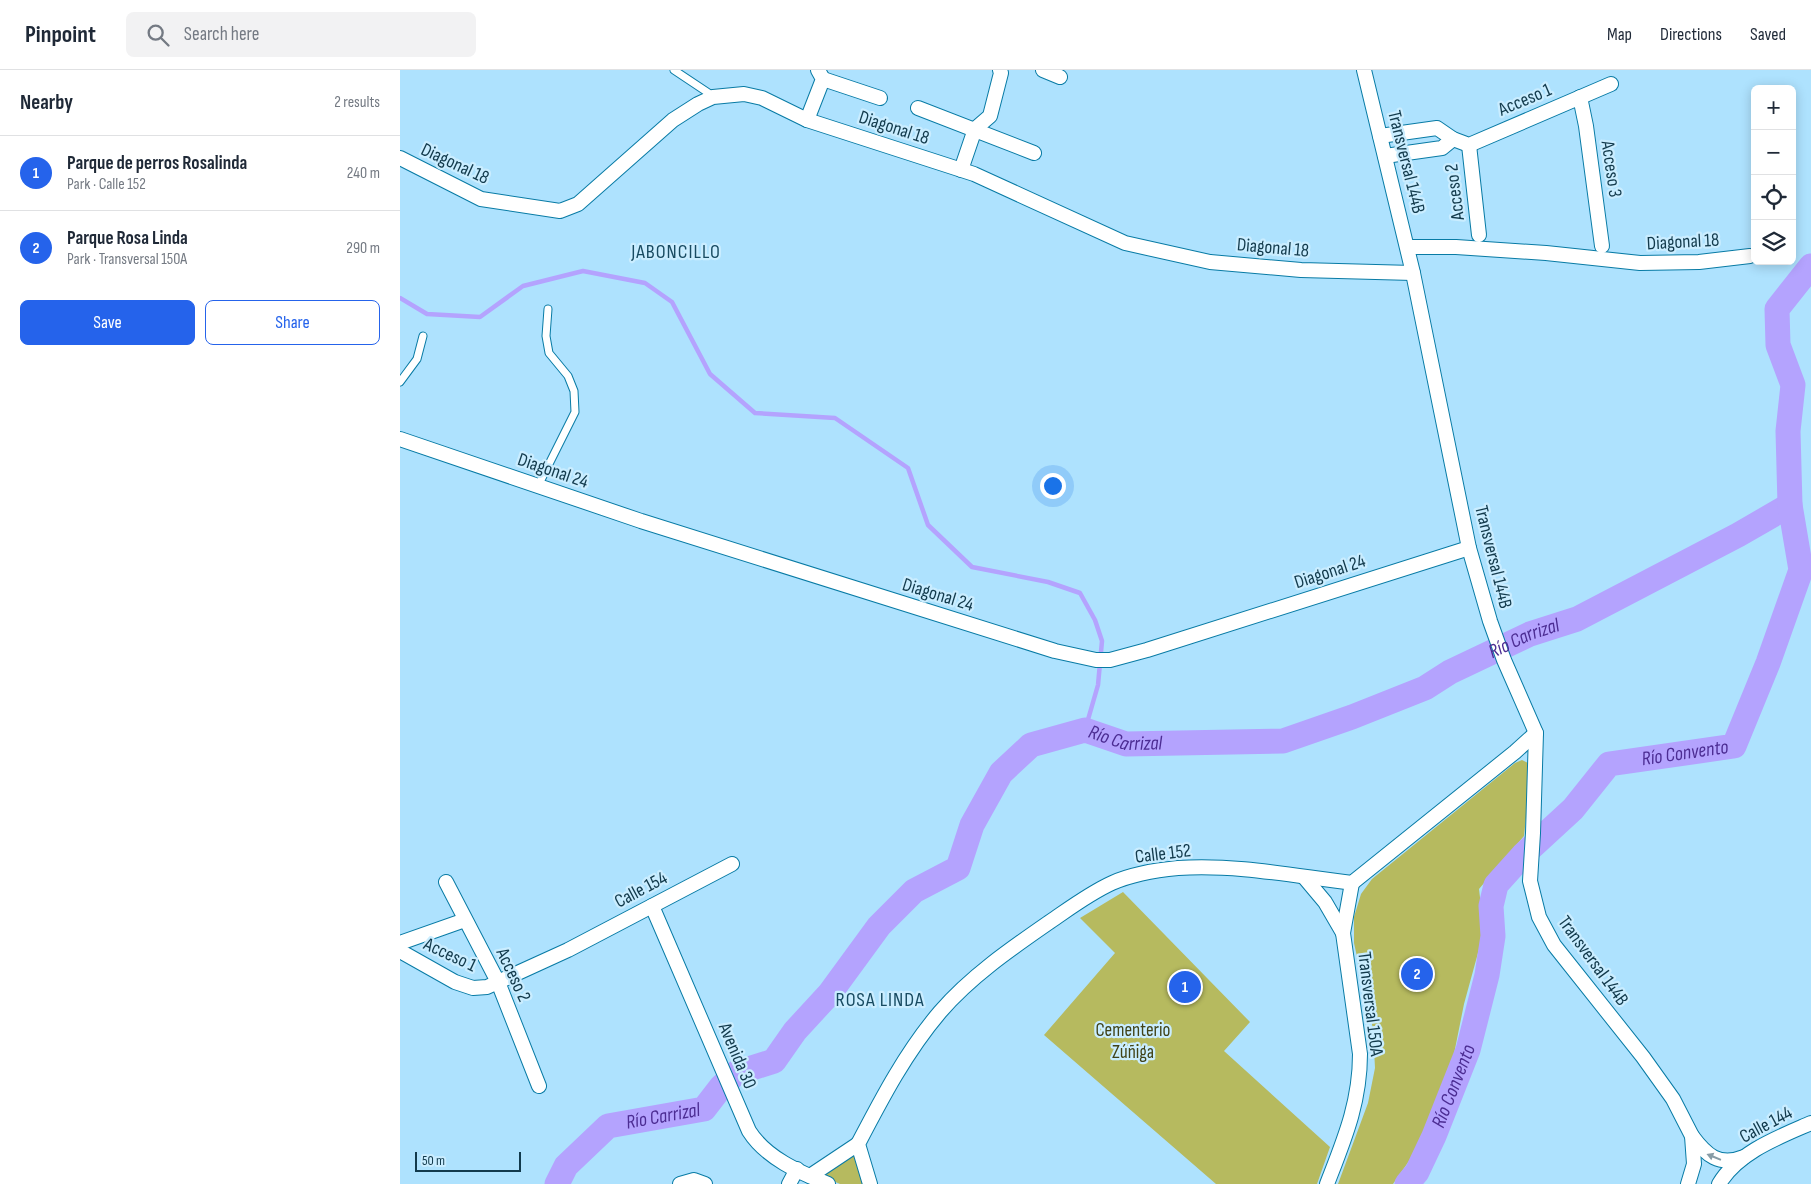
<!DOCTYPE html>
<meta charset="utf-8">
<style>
:root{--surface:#fff;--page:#f2f2f3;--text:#1f2937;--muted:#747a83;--line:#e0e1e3;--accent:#2563eb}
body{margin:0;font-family:"Sofia Sans Condensed",sans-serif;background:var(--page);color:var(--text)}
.controls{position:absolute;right:15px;top:15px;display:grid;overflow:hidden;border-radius:8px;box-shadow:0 2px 12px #0003}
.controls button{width:45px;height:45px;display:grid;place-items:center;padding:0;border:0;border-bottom:1px solid var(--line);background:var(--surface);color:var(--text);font:25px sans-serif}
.scale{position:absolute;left:15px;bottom:12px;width:106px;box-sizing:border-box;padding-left:5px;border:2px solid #123a4c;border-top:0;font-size:14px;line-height:18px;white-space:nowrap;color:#123a4c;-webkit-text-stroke:4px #caedff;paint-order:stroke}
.you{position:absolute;left:652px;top:415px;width:18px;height:18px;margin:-12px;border:4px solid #fff;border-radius:50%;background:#1a73e8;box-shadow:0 0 0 8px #1a73e833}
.badge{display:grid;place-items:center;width:32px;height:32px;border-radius:50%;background:var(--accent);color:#fff;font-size:16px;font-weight:700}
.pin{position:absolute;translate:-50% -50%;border:2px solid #fff;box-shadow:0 1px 5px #0006}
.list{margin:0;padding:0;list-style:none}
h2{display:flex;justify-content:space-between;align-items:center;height:65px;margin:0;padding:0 20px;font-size:21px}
h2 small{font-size:16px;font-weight:400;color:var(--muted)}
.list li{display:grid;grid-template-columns:32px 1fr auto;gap:15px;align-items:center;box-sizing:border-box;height:75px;padding:0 20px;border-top:1px solid var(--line)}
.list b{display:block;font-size:19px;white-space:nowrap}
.list p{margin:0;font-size:16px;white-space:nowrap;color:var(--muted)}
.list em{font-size:16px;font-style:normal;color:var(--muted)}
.actions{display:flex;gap:10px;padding:15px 20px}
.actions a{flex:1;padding:11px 0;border:1px solid var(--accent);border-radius:8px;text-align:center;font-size:18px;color:var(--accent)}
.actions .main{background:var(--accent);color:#fff}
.icon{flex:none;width:28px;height:28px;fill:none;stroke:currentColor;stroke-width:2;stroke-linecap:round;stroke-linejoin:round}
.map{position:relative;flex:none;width:1411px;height:1114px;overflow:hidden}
header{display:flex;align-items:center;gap:30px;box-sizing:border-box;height:70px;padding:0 25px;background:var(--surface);border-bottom:1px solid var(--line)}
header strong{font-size:24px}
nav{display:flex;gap:28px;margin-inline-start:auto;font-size:18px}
.search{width:350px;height:45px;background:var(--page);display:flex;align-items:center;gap:12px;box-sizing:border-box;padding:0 18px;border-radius:8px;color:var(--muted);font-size:19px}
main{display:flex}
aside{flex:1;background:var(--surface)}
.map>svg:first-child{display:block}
.green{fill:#b6ba5f}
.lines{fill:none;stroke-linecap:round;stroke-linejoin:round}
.stream{stroke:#b4a3fe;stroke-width:4.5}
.river{stroke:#b4a3fe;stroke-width:25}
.service-casing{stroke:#087ba5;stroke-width:9}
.minor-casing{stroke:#087ba5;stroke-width:16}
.service{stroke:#fff;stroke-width:7}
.minor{stroke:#fff;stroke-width:14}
.oneway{fill:#889ca6}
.labels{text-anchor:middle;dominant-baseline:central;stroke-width:4.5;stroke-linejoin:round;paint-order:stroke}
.street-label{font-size:19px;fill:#123a4c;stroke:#caedff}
.park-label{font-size:19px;fill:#414318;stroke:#caedff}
.neighbourhood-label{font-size:20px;letter-spacing:1px;fill:#184b62;stroke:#caedff}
.water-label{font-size:20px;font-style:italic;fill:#4c2d93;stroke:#caedff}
</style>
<header>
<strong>Pinpoint</strong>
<div class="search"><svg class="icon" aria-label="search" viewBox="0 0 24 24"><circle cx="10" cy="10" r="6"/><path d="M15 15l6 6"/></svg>Search here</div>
<nav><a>Map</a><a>Directions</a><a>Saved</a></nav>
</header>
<main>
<aside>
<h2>Nearby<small>2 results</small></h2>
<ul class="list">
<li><span class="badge">1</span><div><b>Parque de perros Rosalinda</b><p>Park · Calle 152</p></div><em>240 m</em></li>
<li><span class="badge">2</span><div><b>Parque Rosa Linda</b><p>Park · Transversal 150A</p></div><em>290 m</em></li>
</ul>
<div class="actions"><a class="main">Save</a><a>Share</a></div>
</aside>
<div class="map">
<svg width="1411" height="1114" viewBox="0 0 1411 1114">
<rect width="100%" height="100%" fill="#aee2fe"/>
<g class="green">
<path d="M1122,690l8,4 1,7 -7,65 -45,53 5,42 -20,73 -14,70 -27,67 -30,43h-55l30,-81 7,-35 -2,-39 -19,-86v-26l7,-23 11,-15 143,-116z"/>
<path d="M723,822l127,130 -26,29 106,96 -13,37h-101l-172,-149 71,-82 -35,-35z"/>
<path d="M455,1082l9,32h-24l-20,-9z"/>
</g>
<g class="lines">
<path class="stream" d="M0,228l27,16 53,3 43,-31 60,-15 62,12 27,19 38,72 45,39 80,5 73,50 20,57 44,42 76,15 32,11 15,27 7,21 -4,44 -13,45"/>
<g class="river">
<path id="s1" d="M157,1114l9,-18 42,-40 96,-17 17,-22 15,-14 38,-12 21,-30 35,-38 49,-67 35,-35 44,-23 14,-43 29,-52 30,-28 54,-15 41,14 157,-3 69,-24 73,-29 25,-16 80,-38 47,-15 161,-84 52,-30"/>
<path id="s2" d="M1007,1114l10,-12 17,-36 34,-86 19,-75 6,-39 -2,-30 5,-21 27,-30 50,-46 36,-45 125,-18 34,-83 33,-93 -11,-65 -2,-74 5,-46 -15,-40 -1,-36 34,-43"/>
</g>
<defs>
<g id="service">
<path d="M274,0l39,26"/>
<path d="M0,312l17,-23 6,-23"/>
<path d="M138,416l37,-74 -1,-21 -6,-15 -19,-23 -3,-17 2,-27"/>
</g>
<g id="minor">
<path d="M643,0l17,7"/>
<path d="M964,0l49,203 56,275 21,73 14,39 32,73 -3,100 -3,48 9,36 15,28 89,112 30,42 19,37 2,28 -6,20"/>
<path d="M423,9l57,19"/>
<path d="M1180,27l6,29 16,120"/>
<path d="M518,38l116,45"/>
<path d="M407,50l16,-41 -5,-9"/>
<path d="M980,66l57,-8 16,11 16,6 142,-61"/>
<path d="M1069,75l10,90"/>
<path d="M985,86l57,-8 11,-9"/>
<path d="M0,88l81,41 79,12 18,-7 95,-84 25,-16 15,-7 31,-3 18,4 45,22 167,54 151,69 85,19 91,8 112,3"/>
<path d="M561,100l14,-41 15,-13 11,-43 -1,-3"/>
<path d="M1008,177h48l90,6 94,10 59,-1 51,-6"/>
<path d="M0,369l241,82 414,130 41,9h14l37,-10 322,-102"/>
<path d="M904,807l21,25 18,31"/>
<path d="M46,812l52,100 41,104"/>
<path d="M252,836l97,225c17,27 50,41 79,53"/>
<path d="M0,873l65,-23"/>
<path d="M0,881l55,31 18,6 14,-1 81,-37 164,-86"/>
<path d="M1292,1066c14,19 27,31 52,21"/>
<path d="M410,1106l48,-32"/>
<path d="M280,1114l14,-4 11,4"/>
<path d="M389,1114l8,-15"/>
<path d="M470,1114l-12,-40c24,-46 48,-92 82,-132 31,-36 72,-64 111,-91 19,-13 39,-28 61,-38 20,-9 45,-13 66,-15 58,-4 116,8 174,15l163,-131 21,-19"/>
<path d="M927,1114c17,-44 33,-81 33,-130l-17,-121 9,-50"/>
<path d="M1319,1114c19,-32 60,-47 92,-61"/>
</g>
</defs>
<use href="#service" class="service-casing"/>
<use href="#minor" class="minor-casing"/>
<use href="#service" class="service"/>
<use href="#minor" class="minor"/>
</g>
<defs><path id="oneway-solid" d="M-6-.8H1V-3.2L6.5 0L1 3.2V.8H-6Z" transform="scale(1.25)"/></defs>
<use class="oneway" href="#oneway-solid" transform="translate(1314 1087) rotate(-158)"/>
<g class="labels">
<g class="street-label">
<text transform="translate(1125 30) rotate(-23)">Acceso 1</text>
<text transform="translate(494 58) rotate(18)">Diagonal 18</text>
<text transform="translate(1006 92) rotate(76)">Transversal 144B</text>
<text transform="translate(55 94) rotate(25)">Diagonal 18</text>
<text transform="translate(1211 99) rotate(82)">Acceso 3</text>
<text transform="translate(1055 122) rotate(-97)">Acceso 2</text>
<text transform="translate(1283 172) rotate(-3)">Diagonal 18</text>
<text transform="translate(873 178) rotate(5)">Diagonal 18</text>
<text transform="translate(153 401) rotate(19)">Diagonal 24</text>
<text transform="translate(1093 487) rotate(76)">Transversal 144B</text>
<text transform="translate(930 502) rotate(-18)">Diagonal 24</text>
<text transform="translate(538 525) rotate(17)">Diagonal 24</text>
<text transform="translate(763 784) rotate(-7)">Calle 152</text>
<text transform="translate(241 820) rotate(-28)">Calle 154</text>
<text transform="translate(50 885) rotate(25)">Acceso 1</text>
<text transform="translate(1193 891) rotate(54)">Transversal 144B</text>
<text transform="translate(113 905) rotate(65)">Acceso 2</text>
<text transform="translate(970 934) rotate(83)">Transversal 150A</text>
<text transform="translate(337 986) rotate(67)">Avenida 30</text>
<text transform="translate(1366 1055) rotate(-28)">Calle 144</text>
</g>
<g class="park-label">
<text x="733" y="960">Cementerio<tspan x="733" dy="22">Zúñiga</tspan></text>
</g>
<g class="neighbourhood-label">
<text x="276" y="182">JABONCILLO</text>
<text x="480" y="930">ROSA LINDA</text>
</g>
<g class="water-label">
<text stroke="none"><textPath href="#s1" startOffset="1199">Río Carrizal</textPath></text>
<text stroke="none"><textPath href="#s1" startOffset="778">Río Carrizal</textPath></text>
<text stroke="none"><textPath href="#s2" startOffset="559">Río Convento</textPath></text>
<text stroke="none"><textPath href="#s2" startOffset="109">Río Convento</textPath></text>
<text stroke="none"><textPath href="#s1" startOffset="134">Río Carrizal</textPath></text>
</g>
</g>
</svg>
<div class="controls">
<button>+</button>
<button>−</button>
<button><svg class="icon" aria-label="locate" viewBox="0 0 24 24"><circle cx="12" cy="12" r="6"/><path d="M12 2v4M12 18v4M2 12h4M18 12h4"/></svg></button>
<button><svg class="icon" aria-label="layers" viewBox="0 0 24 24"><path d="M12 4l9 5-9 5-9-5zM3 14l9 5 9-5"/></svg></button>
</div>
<div class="scale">50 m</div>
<div class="you"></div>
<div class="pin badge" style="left:785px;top:917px">1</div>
<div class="pin badge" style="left:1017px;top:904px">2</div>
</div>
</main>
